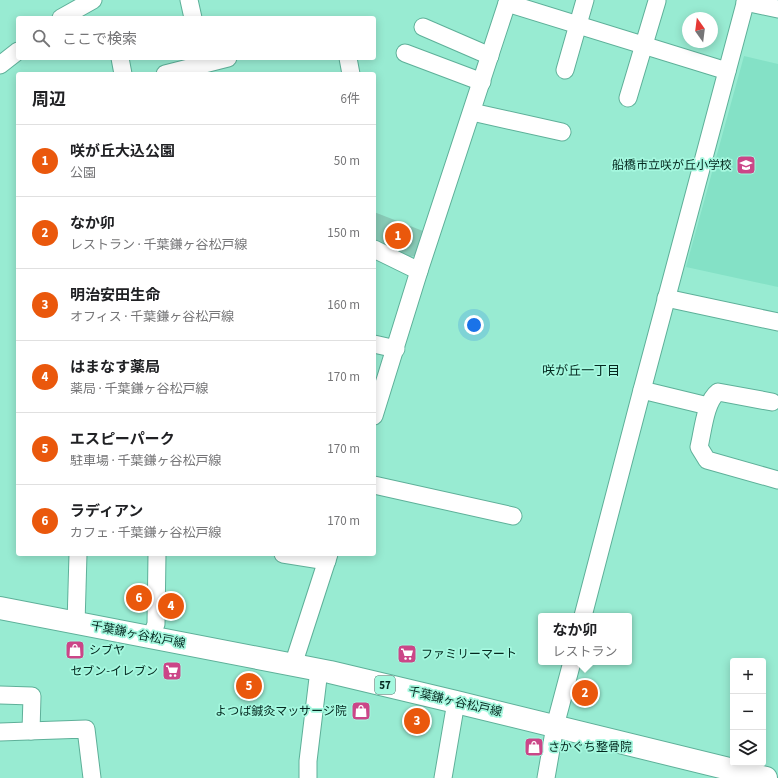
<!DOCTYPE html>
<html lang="ja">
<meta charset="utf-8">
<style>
:root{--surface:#fff;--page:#f6f6f6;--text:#202124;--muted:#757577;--line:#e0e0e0;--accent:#ea580c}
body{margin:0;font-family:"Source Sans 3","Noto Sans JP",sans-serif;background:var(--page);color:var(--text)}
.controls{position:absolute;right:12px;bottom:12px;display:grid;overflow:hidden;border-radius:4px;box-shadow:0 2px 10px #0003}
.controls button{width:36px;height:36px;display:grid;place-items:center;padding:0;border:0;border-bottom:1px solid var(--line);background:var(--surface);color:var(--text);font:20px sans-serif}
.compass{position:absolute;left:682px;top:12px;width:36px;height:36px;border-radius:50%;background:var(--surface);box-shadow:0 2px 10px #0003;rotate:346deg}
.you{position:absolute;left:474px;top:325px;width:14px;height:14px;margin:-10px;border:3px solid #fff;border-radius:50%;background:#1a73e8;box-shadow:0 0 0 6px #1a73e833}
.badge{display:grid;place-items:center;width:26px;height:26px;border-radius:50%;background:var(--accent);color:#fff;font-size:13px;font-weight:700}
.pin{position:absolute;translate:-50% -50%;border:2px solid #fff;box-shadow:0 1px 4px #0006}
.popup{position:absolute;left:538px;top:613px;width:94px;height:52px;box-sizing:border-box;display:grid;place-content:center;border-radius:4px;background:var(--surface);filter:drop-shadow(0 1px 3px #0005);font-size:13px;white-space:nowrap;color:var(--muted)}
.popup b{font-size:15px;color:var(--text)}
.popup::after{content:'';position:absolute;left:50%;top:100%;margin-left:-8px;border:8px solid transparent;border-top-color:var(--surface)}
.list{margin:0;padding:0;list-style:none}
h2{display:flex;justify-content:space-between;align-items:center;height:52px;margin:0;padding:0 16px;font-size:17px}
h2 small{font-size:13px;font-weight:400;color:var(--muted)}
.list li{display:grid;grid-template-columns:26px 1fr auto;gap:12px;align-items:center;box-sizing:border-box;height:72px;padding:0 16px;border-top:1px solid var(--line)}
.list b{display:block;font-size:15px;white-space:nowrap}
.list p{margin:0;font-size:13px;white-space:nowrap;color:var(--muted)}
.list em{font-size:13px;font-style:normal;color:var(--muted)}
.icon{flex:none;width:22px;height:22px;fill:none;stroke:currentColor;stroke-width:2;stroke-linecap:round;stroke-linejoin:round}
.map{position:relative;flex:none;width:778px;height:778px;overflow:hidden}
.search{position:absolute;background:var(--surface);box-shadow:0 2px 10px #0003;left:16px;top:16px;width:360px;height:44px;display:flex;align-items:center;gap:10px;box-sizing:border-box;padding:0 14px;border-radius:4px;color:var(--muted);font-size:15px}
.panel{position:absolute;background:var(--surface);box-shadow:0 2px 10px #0003;left:16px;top:72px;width:360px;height:484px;border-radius:4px}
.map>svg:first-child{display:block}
.built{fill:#84e1c6}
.green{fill:#88cab6}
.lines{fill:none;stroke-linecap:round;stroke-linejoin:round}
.minor-casing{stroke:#5eb099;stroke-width:19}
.major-casing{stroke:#5eb099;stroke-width:24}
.minor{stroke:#fff;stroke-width:17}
.major{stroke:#fff;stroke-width:22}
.labels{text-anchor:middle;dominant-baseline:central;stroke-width:3.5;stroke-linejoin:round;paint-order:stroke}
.shield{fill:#a5f8df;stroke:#346659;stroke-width:1}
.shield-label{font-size:11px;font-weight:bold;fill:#04281f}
.poi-label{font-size:12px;fill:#04281f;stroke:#a5f8df;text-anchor:end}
.street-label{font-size:12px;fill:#04281f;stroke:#a5f8df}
.neighbourhood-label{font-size:13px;fill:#04281f;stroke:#a5f8df}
</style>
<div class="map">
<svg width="778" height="778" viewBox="0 0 778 778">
<rect width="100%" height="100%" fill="#98ebd2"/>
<path class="built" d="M744,56l34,8v223l-92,-20z"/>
<path class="green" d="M374,212l49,19 -8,25 -6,1 -35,-16z"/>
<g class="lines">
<defs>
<g id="minor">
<path d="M189,0l4,18"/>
<path d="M745,2l33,7"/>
<path d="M507,3l220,68"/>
<path d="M61,18l32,-18"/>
<path d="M423,27l67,29"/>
<path d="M405,53l77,29"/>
<path d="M120,58l3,16"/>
<path d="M348,58l3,16"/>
<path d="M0,65l18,-14"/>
<path d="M565,70l20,-70"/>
<path d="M165,74l63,-16"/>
<path d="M628,98l29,-97"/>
<path d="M472,112l90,20"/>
<path d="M374,249l45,22"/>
<path d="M666,298l112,24"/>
<path d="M374,344l22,5"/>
<path d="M642,390l66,16"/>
<path d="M772,402l-54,-10c-13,10 -15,39 -19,55l8,13 71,20"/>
<path d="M374,416l45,-145 89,-271"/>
<path d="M374,485l139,31"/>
<path d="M283,554l44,7"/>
<path d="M583,616l59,-226 104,-390"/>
<path d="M76,624l2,-70"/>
<path d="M151,637l5,-13 1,-70"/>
<path d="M293,665l36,-111"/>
<path d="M0,695l32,1 -1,35"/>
<path d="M0,732l86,-3 6,49"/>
<path d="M308,778v-17l11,-91"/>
<path d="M443,778l13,-76"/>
<path d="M546,778l9,-52 17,-64"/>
</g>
<path id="major" d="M0,608l330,64 126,30 310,76"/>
</defs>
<use href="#minor" class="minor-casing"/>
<use href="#major" class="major-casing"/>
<use href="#minor" class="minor"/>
<use href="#major" class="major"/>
</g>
<defs>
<symbol id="school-square" viewBox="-11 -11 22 22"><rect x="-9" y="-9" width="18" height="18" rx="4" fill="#cb4688" stroke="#a5f8df"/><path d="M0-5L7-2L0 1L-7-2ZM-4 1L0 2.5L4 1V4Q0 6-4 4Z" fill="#fff"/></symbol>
<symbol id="shop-square" viewBox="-11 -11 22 22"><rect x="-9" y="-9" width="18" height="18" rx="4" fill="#cb4688" stroke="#a5f8df"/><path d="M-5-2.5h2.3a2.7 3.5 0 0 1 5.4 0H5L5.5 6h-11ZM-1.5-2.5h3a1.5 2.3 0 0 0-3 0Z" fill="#fff"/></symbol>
<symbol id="supermarket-square" viewBox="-11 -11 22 22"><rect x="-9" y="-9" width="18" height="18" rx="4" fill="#cb4688" stroke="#a5f8df"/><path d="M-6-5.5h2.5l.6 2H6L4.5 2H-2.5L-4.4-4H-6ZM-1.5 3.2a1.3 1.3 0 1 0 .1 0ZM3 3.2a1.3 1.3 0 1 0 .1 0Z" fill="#fff"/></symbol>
</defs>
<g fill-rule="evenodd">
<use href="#school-square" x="735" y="154" width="22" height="22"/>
<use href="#shop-square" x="64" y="639" width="22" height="22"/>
<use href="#supermarket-square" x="396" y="643" width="22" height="22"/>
<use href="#supermarket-square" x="161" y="660" width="22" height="22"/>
<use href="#shop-square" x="350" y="700" width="22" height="22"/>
<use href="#shop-square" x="523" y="736" width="22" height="22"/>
</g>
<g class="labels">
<rect class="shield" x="375" y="676" width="20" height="18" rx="3"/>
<g class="shield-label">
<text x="385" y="685">57</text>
</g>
<g class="poi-label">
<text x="732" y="165">船橋市立咲が丘小学校</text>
<text x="89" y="650" text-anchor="start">シブヤ</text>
<text x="421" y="654" text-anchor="start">ファミリーマート</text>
<text x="158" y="671">セブン-イレブン</text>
<text x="347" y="711">よつば鍼灸マッサージ院</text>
<text x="548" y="747" text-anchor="start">さかぐち整骨院</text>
</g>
<g class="street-label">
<text transform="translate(138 635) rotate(11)">千葉鎌ヶ谷松戸線</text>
<text transform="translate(455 702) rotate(13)">千葉鎌ヶ谷松戸線</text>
</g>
<g class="neighbourhood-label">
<text x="581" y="371">咲が丘一丁目</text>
</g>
</g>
</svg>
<div class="controls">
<button>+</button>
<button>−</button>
<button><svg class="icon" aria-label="layers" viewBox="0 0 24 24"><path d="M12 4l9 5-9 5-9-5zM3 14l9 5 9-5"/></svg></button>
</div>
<svg class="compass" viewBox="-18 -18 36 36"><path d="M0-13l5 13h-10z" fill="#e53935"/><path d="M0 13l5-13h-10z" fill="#757577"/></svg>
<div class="you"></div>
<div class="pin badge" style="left:398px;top:236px">1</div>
<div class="pin badge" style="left:585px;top:693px">2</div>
<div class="popup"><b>なか卯</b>レストラン</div>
<div class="pin badge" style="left:417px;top:721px">3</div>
<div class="pin badge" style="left:171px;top:606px">4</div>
<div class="pin badge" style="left:249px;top:686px">5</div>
<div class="pin badge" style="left:139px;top:598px">6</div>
<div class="search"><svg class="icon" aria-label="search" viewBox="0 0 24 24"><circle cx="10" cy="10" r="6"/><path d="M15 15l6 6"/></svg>ここで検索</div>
<section class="panel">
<h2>周辺<small>6件</small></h2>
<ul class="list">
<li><span class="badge">1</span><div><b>咲が丘大込公園</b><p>公園</p></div><em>50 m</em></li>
<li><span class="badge">2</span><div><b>なか卯</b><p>レストラン · 千葉鎌ヶ谷松戸線</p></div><em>150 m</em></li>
<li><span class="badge">3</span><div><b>明治安田生命</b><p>オフィス · 千葉鎌ヶ谷松戸線</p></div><em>160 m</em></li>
<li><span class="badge">4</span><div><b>はまなす薬局</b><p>薬局 · 千葉鎌ヶ谷松戸線</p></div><em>170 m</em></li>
<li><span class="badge">5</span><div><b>エスピーパーク</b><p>駐車場 · 千葉鎌ヶ谷松戸線</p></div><em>170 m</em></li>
<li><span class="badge">6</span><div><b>ラディアン</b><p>カフェ · 千葉鎌ヶ谷松戸線</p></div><em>170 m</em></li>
</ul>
</section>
</div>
